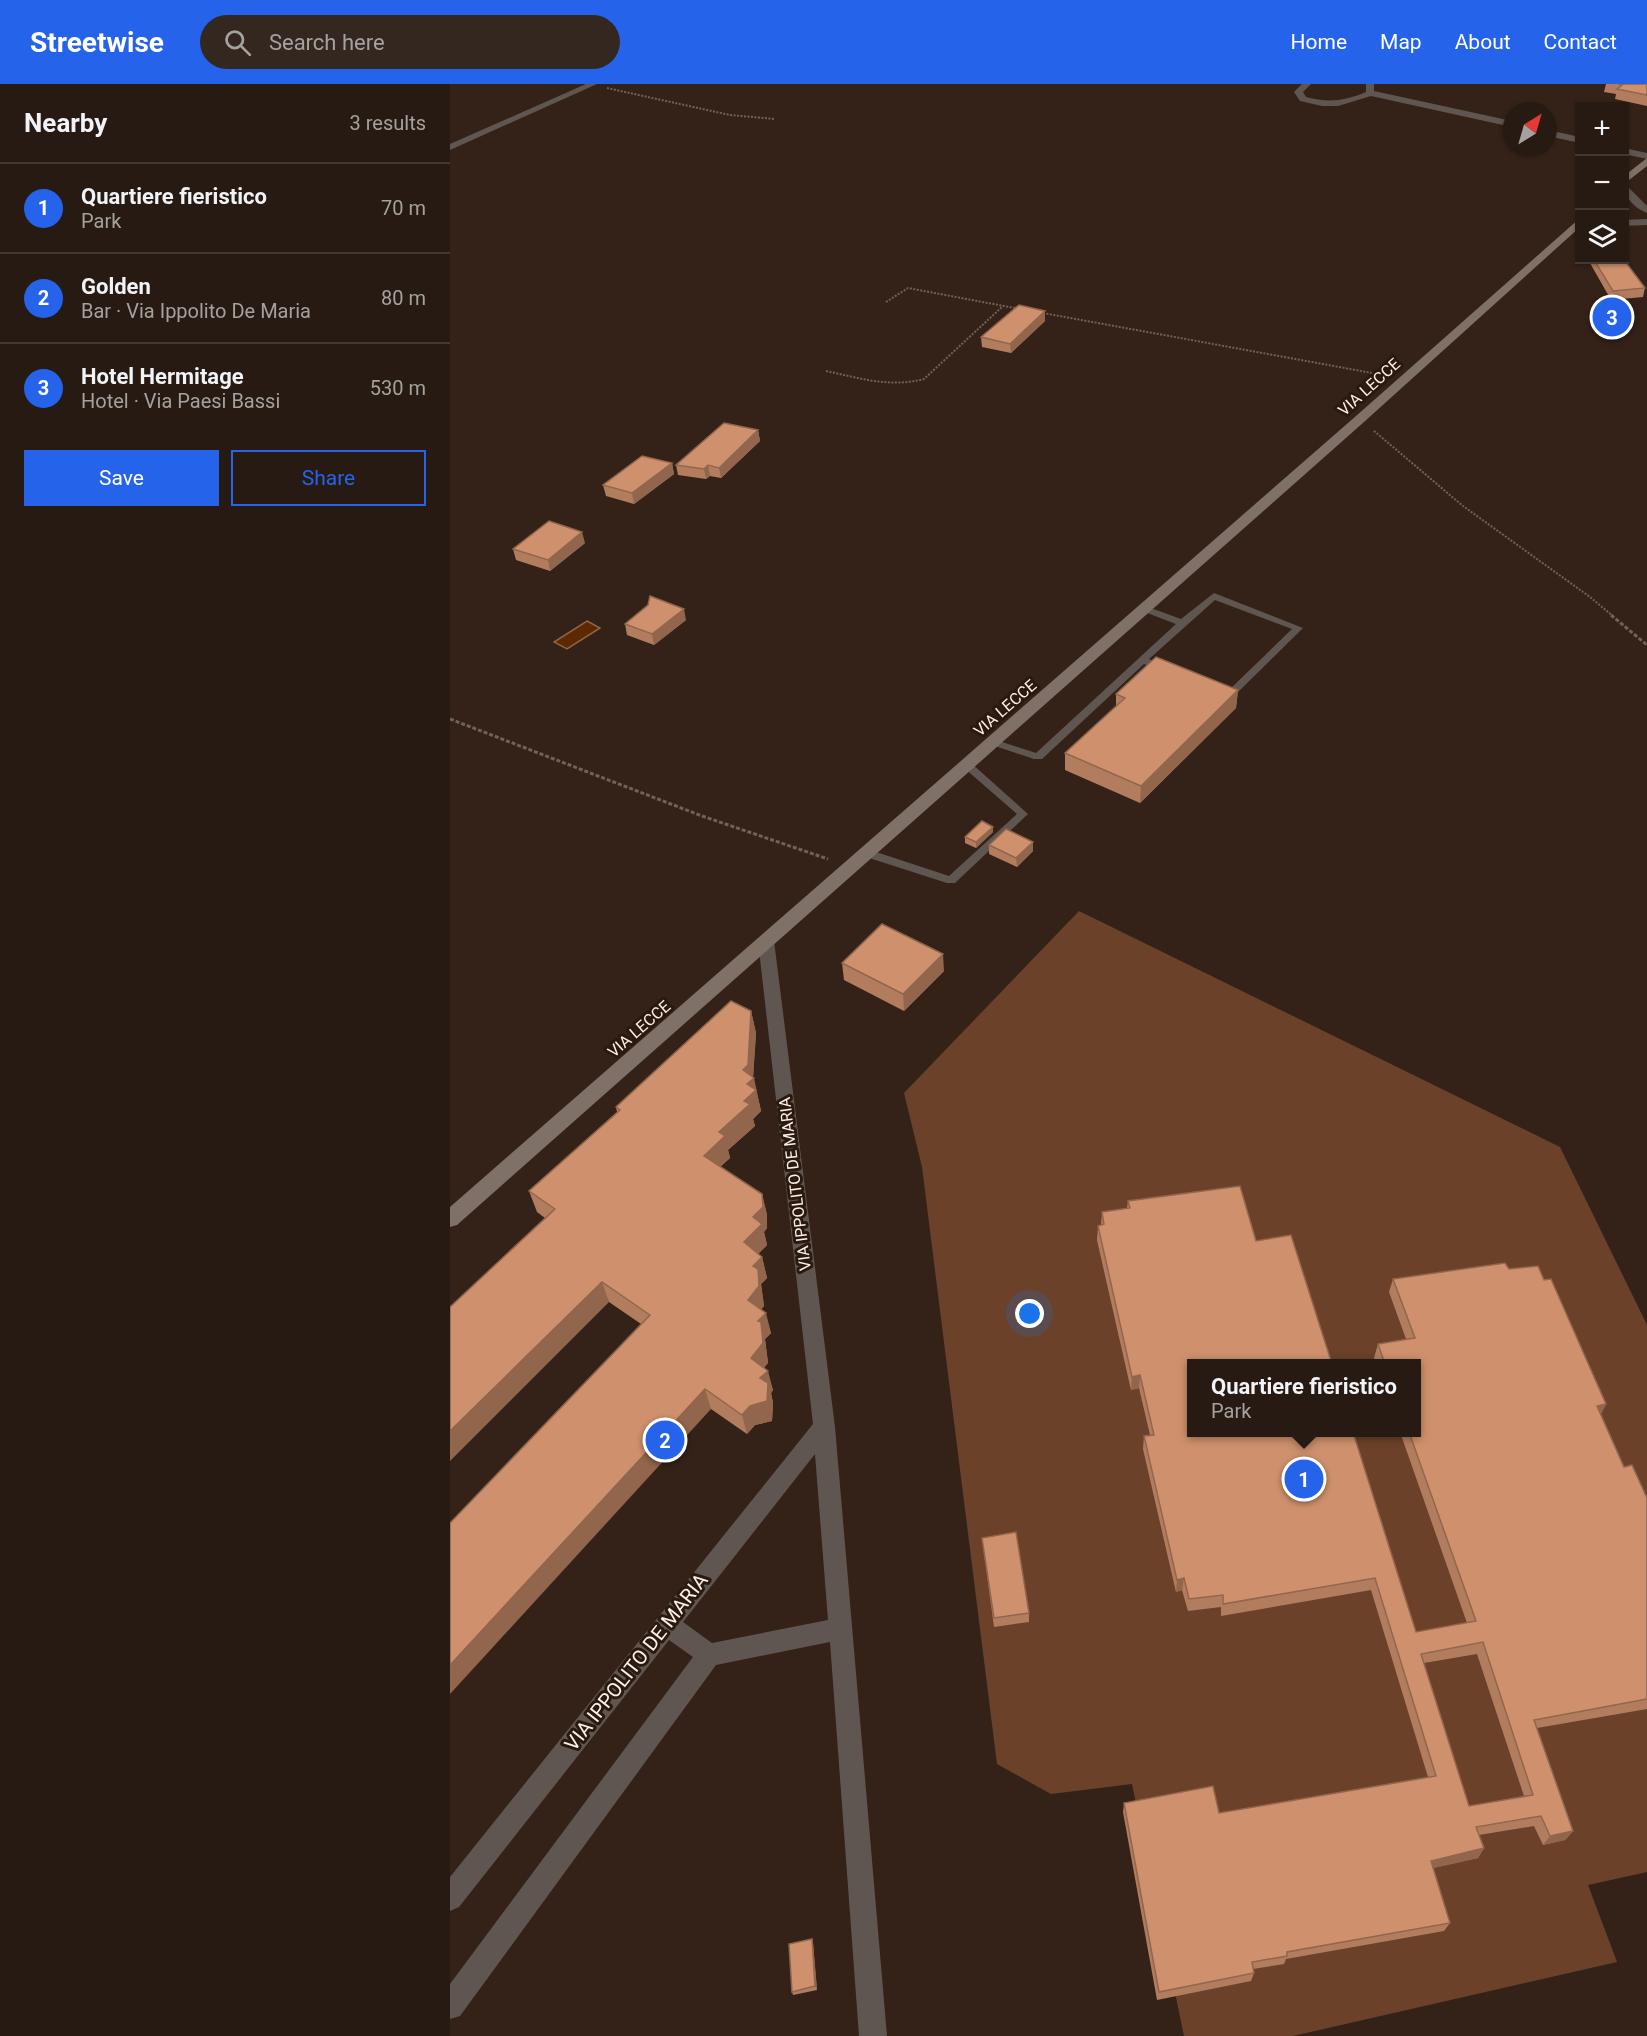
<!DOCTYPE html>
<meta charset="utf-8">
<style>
:root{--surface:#271a12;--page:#332720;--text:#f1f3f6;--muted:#a4a19f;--line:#433832;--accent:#2563eb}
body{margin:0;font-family:Roboto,sans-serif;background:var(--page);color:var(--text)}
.controls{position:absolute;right:18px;top:18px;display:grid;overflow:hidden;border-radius:0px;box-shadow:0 2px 4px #0004}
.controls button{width:54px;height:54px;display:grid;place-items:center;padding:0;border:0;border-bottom:2px solid var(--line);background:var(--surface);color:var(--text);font:30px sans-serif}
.compass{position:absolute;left:1053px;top:18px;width:54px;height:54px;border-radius:50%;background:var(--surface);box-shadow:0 2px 4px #0004;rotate:37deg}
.you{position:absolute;left:580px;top:1230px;width:21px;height:21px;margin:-15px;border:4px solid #fff;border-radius:50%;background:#1a73e8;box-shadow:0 0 0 9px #1a73e833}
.badge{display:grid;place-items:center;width:39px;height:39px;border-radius:50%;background:var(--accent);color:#fff;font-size:20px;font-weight:700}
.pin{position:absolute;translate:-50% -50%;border:3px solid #fff;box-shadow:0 2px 6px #0006}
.popup{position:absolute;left:737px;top:1275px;width:234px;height:78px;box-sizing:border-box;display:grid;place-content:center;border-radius:0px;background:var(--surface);filter:drop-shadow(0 2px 4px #0005);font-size:20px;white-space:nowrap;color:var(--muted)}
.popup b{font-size:22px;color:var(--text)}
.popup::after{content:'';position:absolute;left:50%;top:100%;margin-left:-12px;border:12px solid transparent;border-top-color:var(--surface)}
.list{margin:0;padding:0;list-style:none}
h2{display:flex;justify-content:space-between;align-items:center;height:78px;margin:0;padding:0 24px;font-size:26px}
h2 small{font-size:20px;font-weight:400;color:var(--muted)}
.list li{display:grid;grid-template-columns:39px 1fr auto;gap:18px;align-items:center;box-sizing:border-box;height:90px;padding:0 24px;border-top:2px solid var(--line)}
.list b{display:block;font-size:22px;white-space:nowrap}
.list p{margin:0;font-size:20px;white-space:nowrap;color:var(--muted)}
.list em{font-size:20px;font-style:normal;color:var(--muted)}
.actions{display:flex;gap:12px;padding:18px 24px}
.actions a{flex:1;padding:14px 0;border:2px solid var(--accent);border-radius:0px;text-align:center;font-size:21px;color:var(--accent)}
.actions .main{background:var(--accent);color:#fff}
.icon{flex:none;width:33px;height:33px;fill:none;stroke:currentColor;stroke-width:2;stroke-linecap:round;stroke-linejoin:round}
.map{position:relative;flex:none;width:1197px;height:1952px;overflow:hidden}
header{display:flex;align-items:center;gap:36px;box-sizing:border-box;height:84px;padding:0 30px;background:var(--accent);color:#fff}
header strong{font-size:28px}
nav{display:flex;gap:33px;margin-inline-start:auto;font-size:21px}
.search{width:420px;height:54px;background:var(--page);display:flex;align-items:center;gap:15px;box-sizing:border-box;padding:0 21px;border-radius:33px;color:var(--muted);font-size:22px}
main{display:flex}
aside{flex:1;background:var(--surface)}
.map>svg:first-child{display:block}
.green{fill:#6b4229;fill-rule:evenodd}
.water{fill:#5e2901;stroke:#8d6547;stroke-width:1.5}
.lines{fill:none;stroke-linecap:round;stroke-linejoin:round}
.path-far1{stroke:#716158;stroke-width:2;stroke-dasharray:2 1.5;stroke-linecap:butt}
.path{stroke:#716158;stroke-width:3;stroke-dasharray:4 2;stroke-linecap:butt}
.lane{fill:#605651;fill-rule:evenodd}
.street{fill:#605651;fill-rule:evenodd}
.secondary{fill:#7f7168;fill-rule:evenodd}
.wall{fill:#b27d5e;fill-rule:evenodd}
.shaded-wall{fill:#91664c}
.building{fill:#cf916d;stroke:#91664c;stroke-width:1.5;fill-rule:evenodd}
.labels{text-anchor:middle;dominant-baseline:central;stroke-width:6;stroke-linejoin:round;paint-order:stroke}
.street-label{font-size:16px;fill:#fcf0e9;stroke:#2a190f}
.near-street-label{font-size:20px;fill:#fcf0e9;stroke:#2a190f}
</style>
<header>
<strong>Streetwise</strong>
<div class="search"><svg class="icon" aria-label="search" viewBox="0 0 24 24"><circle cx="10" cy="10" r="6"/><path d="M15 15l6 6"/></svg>Search here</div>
<nav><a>Home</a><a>Map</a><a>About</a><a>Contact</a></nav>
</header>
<main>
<aside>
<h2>Nearby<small>3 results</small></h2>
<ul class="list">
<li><span class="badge">1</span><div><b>Quartiere fieristico</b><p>Park</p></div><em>70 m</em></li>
<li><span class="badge">2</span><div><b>Golden</b><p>Bar · Via Ippolito De Maria</p></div><em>80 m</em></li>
<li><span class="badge">3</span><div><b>Hotel Hermitage</b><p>Hotel · Via Paesi Bassi</p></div><em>530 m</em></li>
</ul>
<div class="actions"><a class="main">Save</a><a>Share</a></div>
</aside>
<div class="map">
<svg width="1197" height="1952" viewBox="0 0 1197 1952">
<rect width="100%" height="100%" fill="#342218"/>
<path class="green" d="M629,827l481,236 87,178v547l-59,13 29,77 -324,74h-109l-52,-252 -81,10 -54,-30 -75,-597 -18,-74zM742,1280h224v68h-224z"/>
<path class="water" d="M137,537l13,7 -33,21 -13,-7z"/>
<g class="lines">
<g class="path-far1">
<path d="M157,4l123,27 45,4"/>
<path d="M436,218l22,-14 112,21"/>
<path d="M593,229l340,62"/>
<path d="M376,287c33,7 64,17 98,8l79,-73"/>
<path d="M924,347l89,75 127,91 23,19"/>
</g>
<g class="path">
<path d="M1161,531l36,30"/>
<path d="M0,635l252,97 126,43"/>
</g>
<g class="lane">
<path d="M764,509l89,35 -70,69h-6l-10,-5 5,-3 6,2 64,-62 -77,-29 -66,59 18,8v4h-6l-17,-7 -102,95h-8l-45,-15 -1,-2 5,-3 43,14 140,-129 -34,-13v-4h6l33,12z"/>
<path d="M517,678l4,1 57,51 -73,69h-8l-84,-27 -1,-3 5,-4 82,27 68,-62 -54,-47 -1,-2z"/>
</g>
<g class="street">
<path d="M136,0h11l-147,66v-6z"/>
<path d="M852,0h9l-8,8 3,5c22,6 39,4 60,-5v-8h8v7l138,30v6l-141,-31 -33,10h-16l-22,-5 -6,-9z"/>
<path d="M1098,46l32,7v6l-32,-7z"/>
<path d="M1174,64l23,5v6l-23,-5z"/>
<path d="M1174,99l23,23v7c-13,-5 -23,-16 -23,-30z"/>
<path d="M1197,135v6l-23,1v-6z"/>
<path d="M316,851l6,2 2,4 61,486 52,609h-28l-29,-394 -114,23 -256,351 -10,3v-35l243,-327 -24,-17 -210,267 -9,4v-34l363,-453 -55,-483 2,-4zM365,1370l13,166 -116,23 -29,-21z"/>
</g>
<g class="secondary">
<path d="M1197,74v8l-23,18v-8z"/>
<path d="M1130,134v9l-216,195 -907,803 -7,2v-20l906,-791z"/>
</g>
</g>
<g class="wall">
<path d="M1156,0h41v22l-32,-7 1,-5 -12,-2z"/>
<path d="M1140,176h34l21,28 -2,9 -32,3 -21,-37z"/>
<path d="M595,227v10l-34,32 -29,-6 -1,-10z"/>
<path d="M308,346l2,11 -39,37 -11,-2 -4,3 -28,-4 -2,-10z"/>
<path d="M222,379l2,11 -40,30 -28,-8 -3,-11z"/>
<path d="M135,459l-35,28 -34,-11 -3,-11z"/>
<path d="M236,536l-32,25 -27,-10 -2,-11z"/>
<path d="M788,606l-2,18 -96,95 -75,-33v-17l51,-47v-12z"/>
<path d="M543,743v5l-17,16 -11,-5v-6z"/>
<path d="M583,758v9l-16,16 -28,-13v-9z"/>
<path d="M392,879l102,8 -40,40 -60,-31z"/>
<path d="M301,927l5,22 -3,44 8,34 -8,8 2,7 -27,24 2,8 -10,9 42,27 5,21v13l-3,4 3,13 -9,9 4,3 5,21 -6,6 3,22 -3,3 10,24 -6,6 3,24 -4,4 9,23 -2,3 2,10 -1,18 -17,4 -8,9 -36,-25 -70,-85 -32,-22 -64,-84 -8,-6 -8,-21 88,-79 -1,-5z"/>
<path d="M678,1117l128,40 97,191 63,200 51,-9 -67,-191h16v-68h-40l-2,-6 4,-14 28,-5 -17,-47 4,-13 116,-10 35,11 62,124 -5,10 23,53 23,31v211l-110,19 36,103 -8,9 -22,5 -9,-19 -55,9 5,13 -6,10 -45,10 17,55 -6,8 -158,28 -2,5 -31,5 1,4 -3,8 -94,19 -34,-188 1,-9 95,10 209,-36 -57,-187 -150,26v-9l-33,4 -6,-21 -6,2 -33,-143 1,-13 6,-1 -11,-47 -8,2 -34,-150 1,-14 3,-1 1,-13 25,-4zM1027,1570l47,142 -55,10 -45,-143z"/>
<path d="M532,1454l47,75v9l-35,5z"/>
<path d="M362,1855l1,4 4,47 -24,5 -1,-3z"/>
</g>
<g class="shaded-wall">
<path d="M595,227v10l-34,32 -1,-9z"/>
<path d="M308,346l2,11 -39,37 -2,-10z"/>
<path d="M222,379l2,11 -40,30 -2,-11z"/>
<path d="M258,381l2,11 -4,3 -2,-10z"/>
<path d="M132,448l3,11 -35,28 -2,-11z"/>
<path d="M234,525l2,11 -32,25 -2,-11z"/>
<path d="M788,606l-2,18 -96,95 1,-17z"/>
<path d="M543,743v5l-17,16v-6z"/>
<path d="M583,758v9l-16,16 -1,-9z"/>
<path d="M493,870l1,17 -40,40 -1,-17z"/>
<path d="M301,927l5,22 -3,46 1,-1 7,33 -8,8 2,7 -27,24 2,8 -21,19 -5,-21 15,-24 25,-31 -1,-31z"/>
<path d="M312,1110l5,21v13l-3,4 3,13 -18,18 -5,-21z"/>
<path d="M312,1173l5,21 -6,6 3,22 -11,14 -5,-20 5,-34z"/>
<path d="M152,1198l7,20 -159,159v-30z"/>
<path d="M316,1229l5,20 -6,6 3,24 -11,14 -6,-19 7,-37z"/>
<path d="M318,1287l5,19 -2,3 2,10 -1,18 -17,4 -8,9 -5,-19 8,-9 10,-28z"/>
<path d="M690,1291l-1,13 -8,2 1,-13z"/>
<path d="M255,1305l6,20 -261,285v-29z"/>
<path d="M1156,1320l-7,13 -2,-11z"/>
<path d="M734,1494l-2,12 -6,2 1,-12z"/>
<path d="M1123,1747l-8,9 -22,5 7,-9z"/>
<path d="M1034,1764l-6,10 -53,12 6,-9z"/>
<path d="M362,1855l1,4 4,47 -2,-4z"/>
</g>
<g class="building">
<path d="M1168,0h29v11l-30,-6 5,-4z"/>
<path d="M1144,176h30l21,28 -32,3z"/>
<path d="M569,221l26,6 -35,33 -29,-7z"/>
<path d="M274,339l34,7 -39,38 -11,-3 -4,4 -28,-4z"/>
<path d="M192,372l30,7 -40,30 -29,-8z"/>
<path d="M99,437l33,11 -34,28 -35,-11z"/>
<path d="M200,512l34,13 -32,25 -27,-10 23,-19z"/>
<path d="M706,573l82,33 -97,96 -76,-33 60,-55 -9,-4z"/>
<path d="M532,737l11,6 -17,15 -11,-5z"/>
<path d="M556,745l27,13 -17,16 -27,-13z"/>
<path d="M432,840l61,30 -40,40 -61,-31z"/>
<path d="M281,917l20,10 -3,54 -5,5 11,8 -7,6 9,6 -12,11 6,3 -31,28 6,4 -21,20 58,38 1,13 -10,10 9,7 -18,18 18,15 -9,9 5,3 1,17 -11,14 18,13 -8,8 3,1 2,21 -12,15 17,13 -8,7 8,5 -1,18 -17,5 -8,9 -37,-26 -255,276v-142l200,-208 -48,-33 -152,149v-124l105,-98 -26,-18 91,-81 -4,-3z"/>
<path d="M790,1102l16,55 35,-6 41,129h-141v68h162l63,200 60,-11 -67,-189h7v-68h-31l-7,-20 37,-6 -22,-59 112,-16 4,6 29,-3 6,14 7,-1 55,125 -9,2 27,61 8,-2 15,33v201l-113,21 39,111 -23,5 -9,-20 -65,11 8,21 -53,13 19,62 -163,29v4l-35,6 2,11 -95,19 -35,-189 89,-17 6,27 217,-37 -61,-198 -152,26v-9l-34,4 -5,-21 -7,2 -33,-144 10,-1 -14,-60 -8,2 -34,-151 6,-2 -2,-12 28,-4 -2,-7zM1033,1558l50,153 -64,11 -48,-152z"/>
<path d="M566,1448l13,81 -35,5 -12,-80z"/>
<path d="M362,1855l3,47 -23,6 -3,-48z"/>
</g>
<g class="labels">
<g class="street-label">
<text transform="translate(919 303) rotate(-42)">VIA LECCE</text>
<text transform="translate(555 624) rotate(-41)">VIA LECCE</text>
<text transform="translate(189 945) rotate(-41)">VIA LECCE</text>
<text transform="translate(345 1100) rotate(-97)">VIA IPPOLITO DE MARIA</text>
</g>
<g class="near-street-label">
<text transform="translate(186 1578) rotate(-52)">VIA IPPOLITO DE MARIA</text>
</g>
</g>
</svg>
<div class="controls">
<button>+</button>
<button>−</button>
<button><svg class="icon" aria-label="layers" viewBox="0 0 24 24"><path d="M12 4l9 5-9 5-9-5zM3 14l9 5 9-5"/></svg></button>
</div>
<svg class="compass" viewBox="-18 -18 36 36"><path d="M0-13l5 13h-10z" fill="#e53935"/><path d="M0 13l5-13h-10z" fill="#a4a19f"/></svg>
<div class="you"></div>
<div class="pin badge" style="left:854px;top:1395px">1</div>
<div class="popup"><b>Quartiere fieristico</b>Park</div>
<div class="pin badge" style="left:215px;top:1356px">2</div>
<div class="pin badge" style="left:1162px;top:233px">3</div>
</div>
</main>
